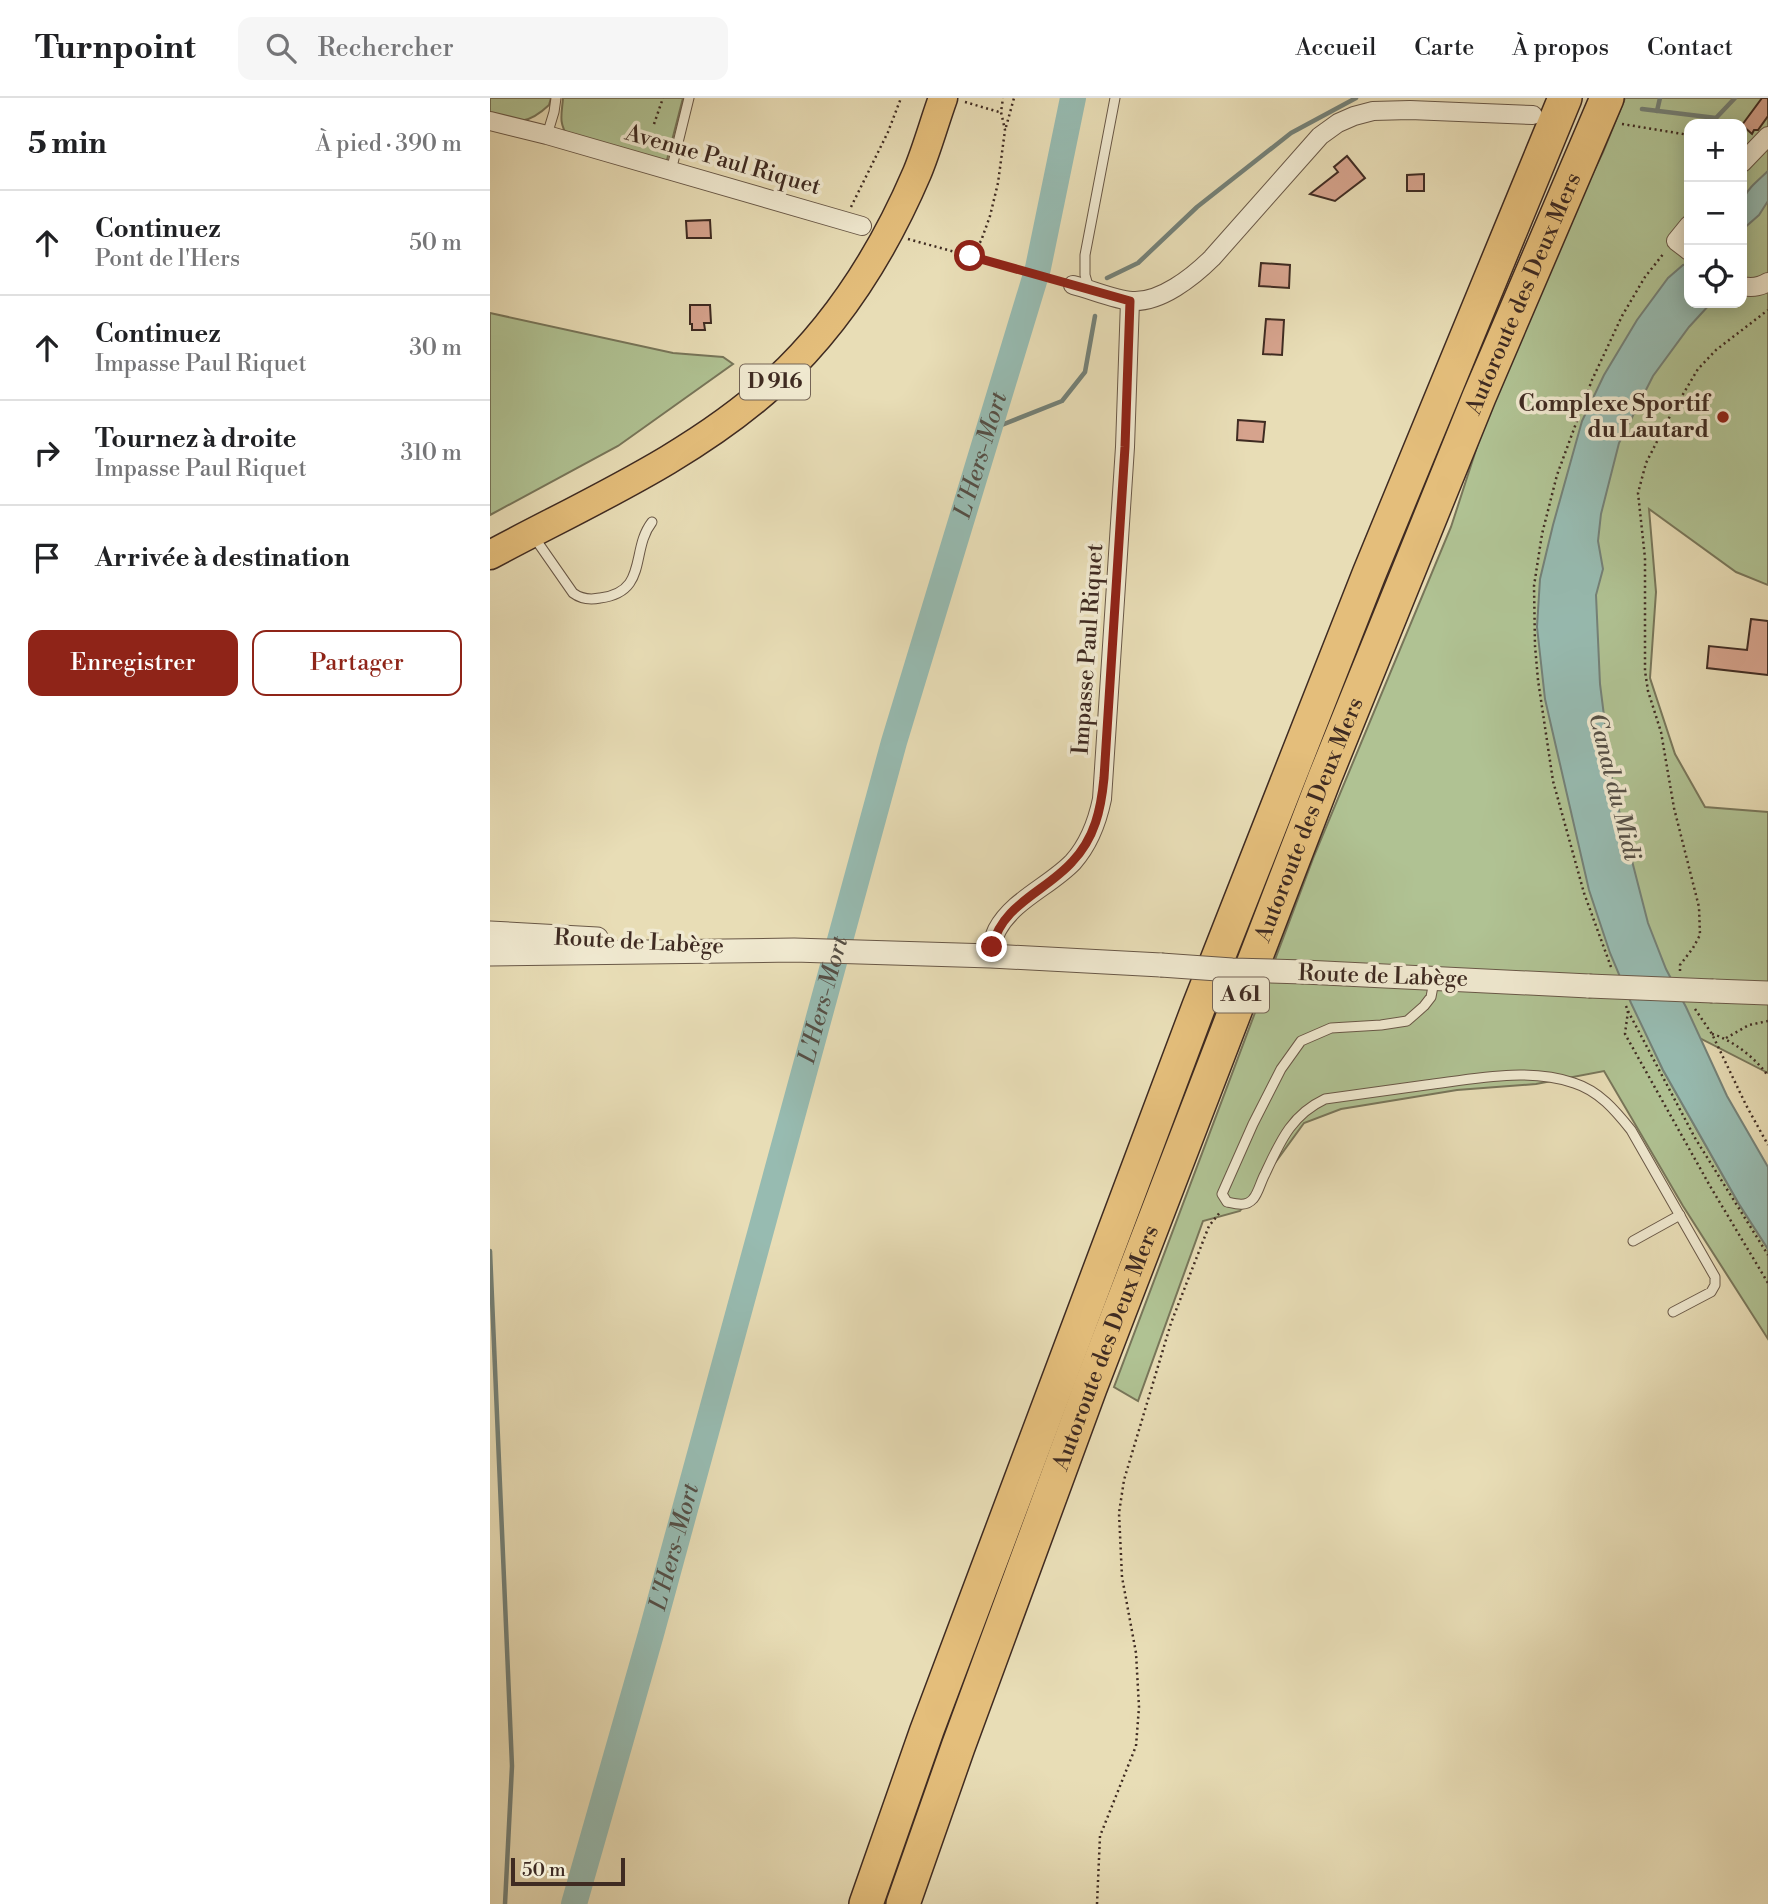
<!DOCTYPE html>
<html lang="fr">
<meta charset="utf-8">
<style>
:root{--surface:#fff;--page:#f6f6f6;--text:#202124;--muted:#757577;--line:#e0e0e0;--accent:#8f2418}
body{margin:0;font-family:"Libre Bodoni",serif;background:var(--page);color:var(--text)}
.controls{position:absolute;right:21px;top:21px;display:grid;overflow:hidden;border-radius:14px;box-shadow:0 4px 18px #0003}
.controls button{width:63px;height:63px;display:grid;place-items:center;padding:0;border:0;border-bottom:2px solid var(--line);background:var(--surface);color:var(--text);font:35px sans-serif}
.scale{position:absolute;left:21px;bottom:18px;width:114px;box-sizing:border-box;padding-left:7px;border:4px solid #3f2b22;border-top:0;font-size:19px;line-height:24px;white-space:nowrap;color:#3f2b22;-webkit-text-stroke:5px #f0e9d0;paint-order:stroke}
.stop{position:absolute;width:21px;height:21px;margin:-16px;border:5px solid #8f2418;border-radius:50%;background:#fff}
.stop.end{background:#8f2418;border-color:#fff;box-shadow:0 2px 7px #0008}
.list{margin:0;padding:0;list-style:none}
h2{display:flex;justify-content:space-between;align-items:center;height:91px;margin:0;padding:0 28px;font-size:30px}
h2 small{font-size:23px;font-weight:400;color:var(--muted)}
.list li{display:grid;grid-template-columns:46px 1fr auto;gap:21px;align-items:center;box-sizing:border-box;height:105px;padding:0 28px;border-top:2px solid var(--line)}
.list b{display:block;font-size:26px;white-space:nowrap}
.list p{margin:0;font-size:23px;white-space:nowrap;color:var(--muted)}
.list em{font-size:23px;font-style:normal;color:var(--muted)}
.actions{display:flex;gap:14px;padding:21px 28px}
.actions a{flex:1;padding:16px 0;border:2px solid var(--accent);border-radius:14px;text-align:center;font-size:24px;color:var(--accent)}
.actions .main{background:var(--accent);color:#fff}
.icon{flex:none;width:38px;height:38px;fill:none;stroke:currentColor;stroke-width:2;stroke-linecap:round;stroke-linejoin:round}
.map{position:relative;flex:none;width:1278px;height:1806px;overflow:hidden}
header{display:flex;align-items:center;gap:42px;box-sizing:border-box;height:98px;padding:0 35px;background:var(--surface);border-bottom:2px solid var(--line)}
header strong{font-size:33px}
nav{display:flex;gap:38px;margin-inline-start:auto;font-size:24px}
.search{width:490px;height:63px;background:var(--page);display:flex;align-items:center;gap:18px;box-sizing:border-box;padding:0 24px;border-radius:14px;color:var(--muted);font-size:26px}
main{display:flex}
aside{flex:1;background:var(--surface)}
.map>svg:first-child{display:block}
.green{fill:#b0c293;stroke:#78765a;stroke-width:2;fill-rule:evenodd}
.water{fill:#97bbb1;stroke:#748178;stroke-width:2}
.lines{fill:none;stroke-linecap:round;stroke-linejoin:round}
.stream{stroke:#748178;stroke-width:4.5}
.river{stroke:#97bbb1;stroke-width:26}
.building{fill:#d6a38d;stroke:#3f2b22;stroke-width:2}
.service-casing{stroke:#695847;stroke-width:11}
.minor-casing{stroke:#695847;stroke-width:20}
.tertiary-casing{stroke:#695847;stroke-width:25}
.primary-casing{stroke:#3f2b22;stroke-width:31}
.motorway-casing{stroke:#3f2b22;stroke-width:36}
.path{stroke:#3f2b22;stroke-width:2.5;stroke-dasharray:2 3.5;stroke-linecap:butt}
.service{stroke:#f0e9d0;stroke-width:9}
.minor{stroke:#f0e9d0;stroke-width:18}
.tertiary{stroke:#f0e9d0;stroke-width:23}
.primary{stroke:#e4be7b;stroke-width:28}
.motorway{stroke:#e4be7b;stroke-width:33}
.tertiary-bridge-casing{stroke:#695847;stroke-width:25;stroke-linecap:butt}
.tertiary-bridge{stroke:#f0e9d0;stroke-width:23}
.route{stroke:#8f2418;stroke-width:9}
.poi-dot{fill:#8f2418;stroke:#f0e9d0;stroke-width:2.5}
.labels{text-anchor:middle;dominant-baseline:central;stroke-width:7;stroke-linejoin:round;paint-order:stroke}
.shield{fill:#f0e9d0;stroke:#746456;stroke-width:2}
.shield-label{font-size:21px;font-weight:bold;fill:#3f2b22}
.street-label{font-size:23px;fill:#3f2b22;stroke:#f0e9d0}
.poi-label{font-size:23px;font-weight:bold;fill:#3f2b22;stroke:#f0e9d0;text-anchor:end}
.water-label{font-size:24px;font-style:italic;fill:#554f46;stroke:#f0e9d0}
</style>
<header>
<strong>Turnpoint</strong>
<div class="search"><svg class="icon" aria-label="search" viewBox="0 0 24 24"><circle cx="10" cy="10" r="6"/><path d="M15 15l6 6"/></svg>Rechercher</div>
<nav><a>Accueil</a><a>Carte</a><a>À propos</a><a>Contact</a></nav>
</header>
<main>
<aside>
<h2>5 min<small>À pied · 390 m</small></h2>
<ul class="list">
<li><svg class="icon" aria-label="ahead" viewBox="0 0 24 24"><path d="M12 20V5M6 11l6-6 6 6"/></svg><div><b>Continuez</b><p>Pont de l'Hers</p></div><em>50 m</em></li>
<li><svg class="icon" aria-label="ahead" viewBox="0 0 24 24"><path d="M12 20V5M6 11l6-6 6 6"/></svg><div><b>Continuez</b><p>Impasse Paul Riquet</p></div><em>30 m</em></li>
<li><svg class="icon" aria-label="right" viewBox="0 0 24 24"><path d="M7 20v-9h11M14 6l5 5-5 5"/></svg><div><b>Tournez à droite</b><p>Impasse Paul Riquet</p></div><em>310 m</em></li>
<li><svg class="icon" aria-label="arrive" viewBox="0 0 24 24"><path d="M6 21V4h12l-3 4 3 4H6"/></svg><div><b>Arrivée à destination</b></div></li>
</ul>
<div class="actions"><a class="main">Enregistrer</a><a>Partager</a></div>
</aside>
<div class="map">
<svg width="1278" height="1806" viewBox="0 0 1278 1806">
<rect width="100%" height="100%" fill="#e8ddb6"/>
<filter id="stains"><feTurbulence type="fractalNoise" baseFrequency=".00286" numOctaves="4"/><feColorMatrix values="0 0 0 0 .2 0 0 0 0 .09 0 0 0 0 .02 0 0 0 .5 -.17"/></filter>
<radialGradient id="worn" r=".72"><stop offset=".6" stop-color="#630" stop-opacity="0"/><stop offset="1" stop-color="#630" stop-opacity=".3"/></radialGradient>
<g class="green">
<path d="M0,0h61l-2,7c-21,20 -32,18 -59,12z"/>
<path d="M73,0h120l-16,62 -8,6 -91,-30c-10,-13 -6,-23 -5,-38z"/>
<path d="M1135,0h143v487l-32,-13 -87,-63 7,83 -6,86 25,76 30,53 63,5v261l-135,-69 30,66 76,134 29,45v90l-85,-133 -79,-135 -68,13 -79,6 -116,19 -37,14 -64,88 -37,10 -65,180 -24,-14 200,-531 137,-329 58,-179 94,-196zM1199,26h53v179h-53z"/>
<path d="M0,215l183,40 50,4 10,7 -115,82 -128,69z"/>
</g>
<g class="water">
<path d="M1278,73v30l-9,14 -17,15c0,-37 -1,-34 26,-59z"/>
<path d="M1199,166v39h22l-22,24 -36,49 -34,67 -18,71 -3,27 5,28 -7,26 4,89 13,103 35,136 18,46 20,38 41,89 41,71v82l-29,-45 -76,-134 -32,-67 -21,-50 -21,-63 -44,-191 -8,-72 3,-48 13,-54 29,-104 22,-46 33,-55 31,-42 15,-13z"/>
</g>
<g class="lines">
<g class="stream">
<path d="M1152,11l74,9 19,-20"/>
<path d="M1167,13l3,-13"/>
<path d="M617,180l31,-15 59,-56 94,-74 65,-35"/>
<path d="M499,332l73,-29 23,-29 10,-56"/>
<path d="M0,1153l22,515 -7,138"/>
</g>
<path class="river" id="s1" d="M84,1806l77,-270 243,-892 144,-474 35,-170"/>
</g>
<g class="building">
<path d="M1272,0h6v18l-10,14h-4l-2,4 -10,-9z"/>
<path d="M857,58l18,22 -30,23 -25,-7 28,-22 -4,-5z"/>
<path d="M934,76v17h-17v-16z"/>
<path d="M220,122l1,18h-24l-1,-17z"/>
<path d="M771,165l29,2 -1,23 -30,-2z"/>
<path d="M200,207h20l1,18h-7l1,7h-13v-6h-2z"/>
<path d="M776,221l18,1 -2,35 -19,-1z"/>
<path d="M748,322l27,2 -2,20 -26,-2z"/>
<path d="M1261,521l17,2v54l-61,-7 2,-22 38,4z"/>
</g>
<g class="lines">
<defs>
<g id="service">
<path d="M57,37l7,-23 2,-14"/>
<path d="M181,73l18,-73"/>
<path d="M599,191l-4,-14v-20l30,-157"/>
<path d="M44,439l39,56c8,6 17,7 27,5 49,-6 30,-48 52,-76"/>
<path d="M944,883l-3,16 -7,9 -17,15 -26,4 -50,3 -30,13 -20,28 -28,55 -31,70 5,8c9,2 19,5 26,-3 5,-5 8,-18 12,-25 15,-32 26,-59 60,-75 34,-5 67,-9 101,-14 47,-6 102,-18 148,-2 25,8 41,27 57,47l84,147v8l-4,7 -38,20"/>
<path d="M1143,1143l47,-26"/>
</g>
<g id="minor">
<path d="M0,23l57,14 315,91"/>
<path d="M1252,65l26,-27"/>
<path d="M1199,127l-13,16 13,10"/>
<path d="M583,187c17,4 42,15 59,16 28,2 61,-24 80,-43l108,-122 18,-13 16,-7 19,-5 37,-1 123,5"/>
<path d="M1252,188c9,2 18,1 26,-4"/>
<path d="M501,858c1,-8 2,-18 6,-26 16,-30 53,-44 76,-68 16,-18 24,-39 29,-63l23,-352 5,-146"/>
</g>
<g id="tertiary">
<path d="M0,835l107,6"/>
<path d="M0,856l304,-4 197,6 170,9"/>
<path d="M814,874l285,14"/>
<path d="M1223,893l55,2"/>
</g>
<path id="primary" d="M0,457c97,-52 203,-98 285,-173 62,-57 109,-132 142,-209 10,-24 17,-50 26,-75"/>
<g id="motorway">
<path d="M376,1806l61,-174 272,-724 170,-432 196,-476"/>
<path id="s2" d="M413,1806l55,-157 132,-359 235,-611 154,-380 128,-299"/>
</g>
</defs>
<use href="#service" class="service-casing"/>
<use href="#minor" class="minor-casing"/>
<use href="#tertiary" class="tertiary-casing"/>
<use href="#primary" class="primary-casing"/>
<use href="#motorway" class="motorway-casing"/>
<g class="path">
<path d="M475,4l34,10"/>
<path d="M164,26l9,-26"/>
<path d="M1132,26l67,11"/>
<path d="M516,29l8,-29"/>
<path d="M361,109l37,-75 13,-34"/>
<path d="M418,141l152,42"/>
<path d="M480,158l11,-15 9,-25 8,-33 7,-53 -4,-18 2,-14"/>
<path d="M1121,869l-27,-74 -31,-112 -15,-101 -3,-34 -1,-60 8,-52 15,-59 35,-95 30,-64 23,-39 19,-24"/>
<path d="M1190,873v-6l13,-17 7,-13 -1,-28 -25,-99 -13,-76 -13,-41 -3,-20v-113l-7,-65 8,-30 24,-47 28,-47 18,-19 52,-40"/>
<path d="M1136,908l2,5 -3,23 85,152 58,97"/>
<path d="M1205,911l17,25 34,71 22,40"/>
<path d="M1138,913l67,127 73,117"/>
<path d="M1222,936c19,5 45,25 56,42"/>
<path d="M1236,940l23,-13 19,-4"/>
<path d="M607,1806l3,-68 36,-90 3,-39 -3,-54 -14,-76 -3,-64 5,-33 47,-157 38,-97 12,-15"/>
</g>
<use href="#service" class="service"/>
<use href="#minor" class="minor"/>
<use href="#tertiary" class="tertiary"/>
<use href="#primary" class="primary"/>
<use href="#motorway" class="motorway"/>
<defs>
<g id="tertiary-bridge">
<path d="M671,867l71,5 72,2"/>
<path d="M1099,888l124,5"/>
</g>
</defs>
<use href="#tertiary-bridge" class="tertiary-bridge-casing"/>
<use href="#tertiary-bridge" class="tertiary-bridge"/>
</g>
<g class="lines">
<path class="route" d="M480,158l160,45 -5,146 -21,331c-3,31 -9,60 -32,84 -27,30 -70,42 -80,85"/>
</g>
<circle class="poi-dot" cx="1233" cy="319" r="7"/>
<g class="labels">
<g class="shield">
<rect x="250" y="266.5" width="70" height="35" rx="5"/>
<rect x="723" y="879.5" width="56" height="35" rx="5"/>
</g>
<g class="shield-label">
<text x="285" y="284">D 916</text>
<text x="751" y="897">A 61</text>
</g>
<g class="street-label">
<text transform="translate(233 62) rotate(16)">Avenue Paul Riquet</text>
<text stroke="none"><textPath href="#s2" startOffset="1726">Autoroute des Deux Mers</textPath></text>
<text transform="translate(598 551) rotate(-86)">Impasse Paul Riquet</text>
<text stroke="none"><textPath href="#s2" startOffset="1158">Autoroute des Deux Mers</textPath></text>
<text transform="translate(149 844) rotate(3)">Route de Labège</text>
<text transform="translate(893 878) rotate(2)">Route de Labège</text>
<text stroke="none"><textPath href="#s2" startOffset="592">Autoroute des Deux Mers</textPath></text>
</g>
<g class="poi-label">
<text x="1219" y="306">Complexe Sportif<tspan x="1219" dy="26">du Lautard</tspan></text>
</g>
<g class="water-label">
<text stroke="none"><textPath href="#s1" startOffset="1505">L'Hers-Mort</textPath></text>
<text transform="translate(1124 689) rotate(76)">Canal du Midi</text>
<text stroke="none"><textPath href="#s1" startOffset="938">L'Hers-Mort</textPath></text>
<text stroke="none"><textPath href="#s1" startOffset="371">L'Hers-Mort</textPath></text>
</g>
</g>
<rect width="100%" height="100%" filter="url(#stains)"/>
<rect width="100%" height="100%" fill="url(#worn)"/>
</svg>
<div class="controls">
<button>+</button>
<button>−</button>
<button><svg class="icon" aria-label="locate" viewBox="0 0 24 24"><circle cx="12" cy="12" r="6"/><path d="M12 2v4M12 18v4M2 12h4M18 12h4"/></svg></button>
</div>
<div class="scale">50 m</div>
<div class="stop" style="left:480px;top:158px"></div>
<div class="stop end" style="left:502px;top:849px"></div>
</div>
</main>
